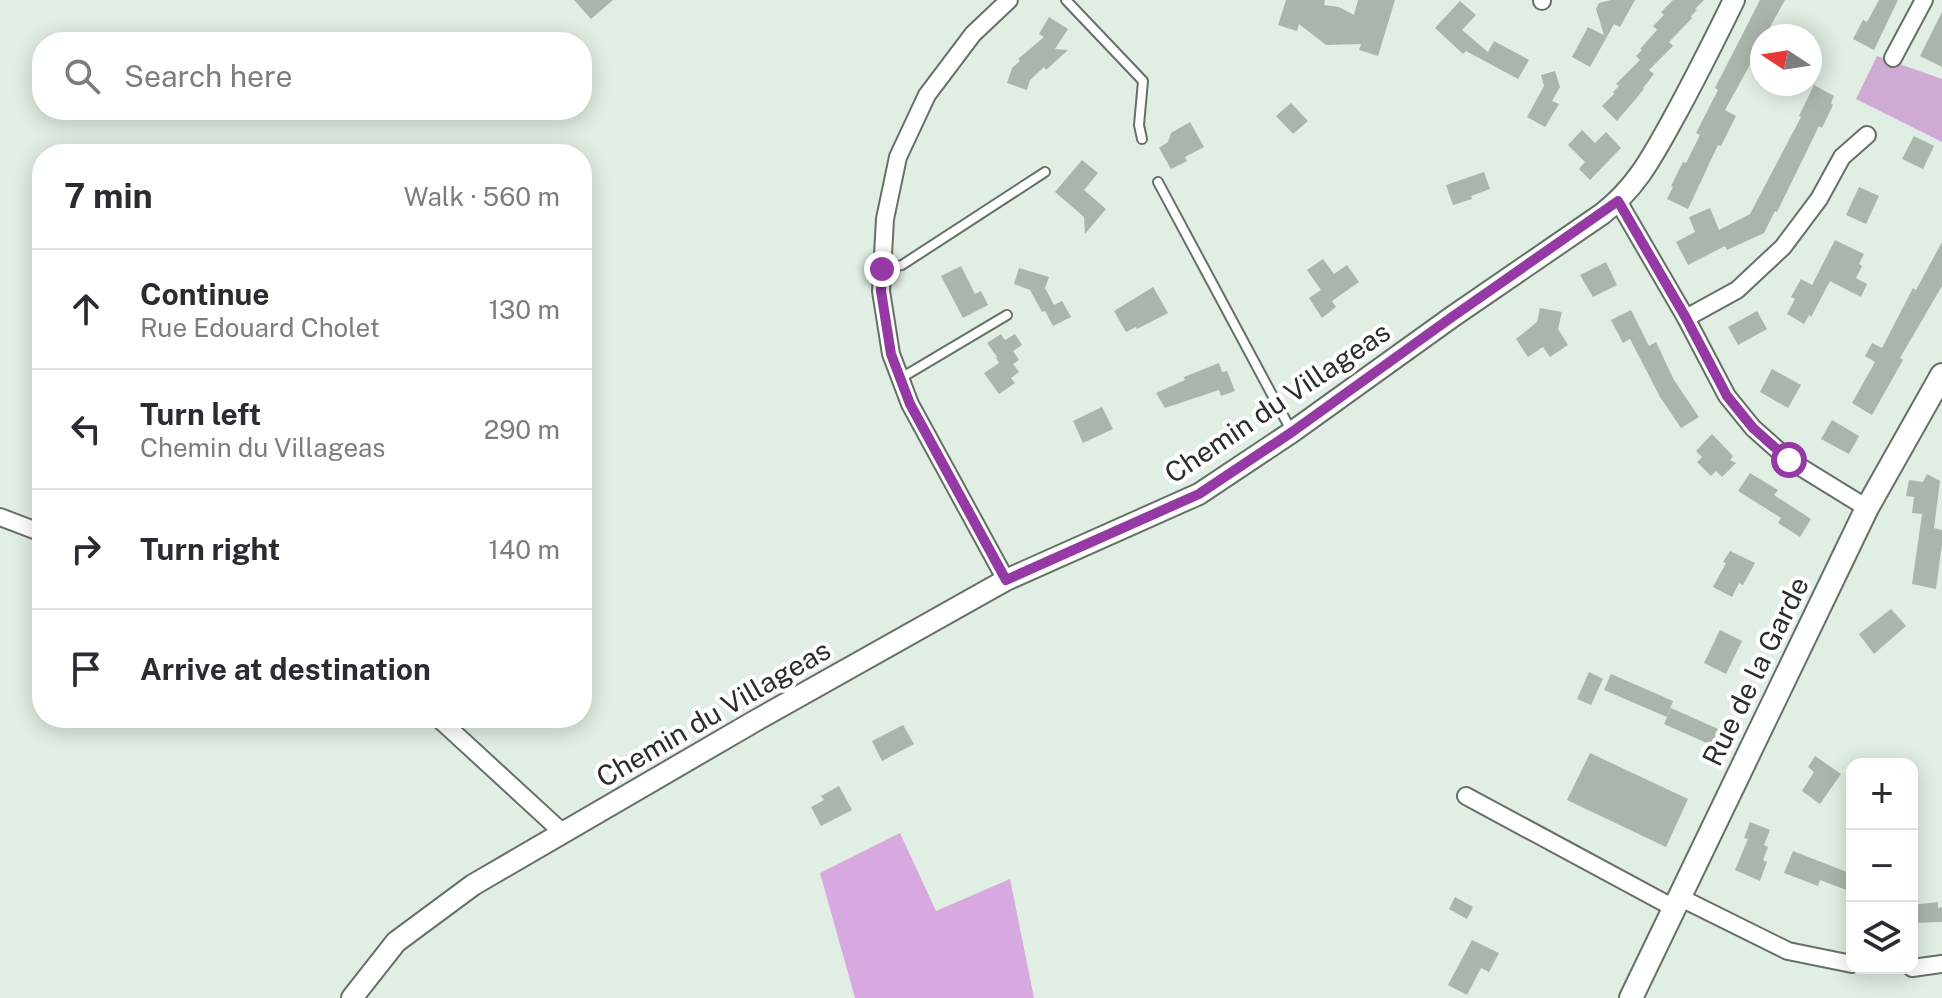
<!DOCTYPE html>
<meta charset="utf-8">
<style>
:root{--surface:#fff;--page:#f2f2f3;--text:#2b2b33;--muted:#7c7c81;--line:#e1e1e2}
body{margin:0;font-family:"Public Sans",sans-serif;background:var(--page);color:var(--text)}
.controls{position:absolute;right:24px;bottom:24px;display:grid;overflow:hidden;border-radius:16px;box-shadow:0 4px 20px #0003}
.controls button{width:72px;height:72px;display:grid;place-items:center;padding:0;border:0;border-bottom:2px solid var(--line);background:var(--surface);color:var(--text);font:40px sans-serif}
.compass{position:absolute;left:1750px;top:24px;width:72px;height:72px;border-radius:50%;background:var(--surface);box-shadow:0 4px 20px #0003;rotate:282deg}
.stop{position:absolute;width:24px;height:24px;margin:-18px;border:6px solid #953aa5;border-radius:50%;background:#fff}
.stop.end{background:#953aa5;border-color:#fff;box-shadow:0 2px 8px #0008}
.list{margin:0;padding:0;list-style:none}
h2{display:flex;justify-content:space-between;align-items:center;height:104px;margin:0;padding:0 32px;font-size:34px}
h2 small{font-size:26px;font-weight:400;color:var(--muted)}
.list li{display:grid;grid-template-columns:52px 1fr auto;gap:24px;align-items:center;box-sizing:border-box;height:120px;padding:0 32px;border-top:2px solid var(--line)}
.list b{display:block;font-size:30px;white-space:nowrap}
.list p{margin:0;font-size:26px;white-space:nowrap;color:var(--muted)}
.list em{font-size:26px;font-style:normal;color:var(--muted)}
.icon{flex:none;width:44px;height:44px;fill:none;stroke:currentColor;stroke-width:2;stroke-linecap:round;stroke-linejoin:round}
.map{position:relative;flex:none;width:1942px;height:998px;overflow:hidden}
.search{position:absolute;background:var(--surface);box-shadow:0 4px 20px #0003;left:32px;top:32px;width:560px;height:88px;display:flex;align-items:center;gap:20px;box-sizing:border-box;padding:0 28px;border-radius:32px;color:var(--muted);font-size:30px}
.panel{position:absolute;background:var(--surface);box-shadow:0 4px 20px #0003;left:32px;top:144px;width:560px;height:584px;border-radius:32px}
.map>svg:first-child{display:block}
.green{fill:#cfaad5}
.forest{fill:#d8a9e0}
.building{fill:#aab6ab}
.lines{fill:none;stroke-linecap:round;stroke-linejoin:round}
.service-casing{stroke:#657067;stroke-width:12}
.minor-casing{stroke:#657067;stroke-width:20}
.tertiary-casing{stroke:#657067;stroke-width:24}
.secondary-casing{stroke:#657067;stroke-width:26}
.service{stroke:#fff;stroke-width:8}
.minor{stroke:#fff;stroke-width:16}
.tertiary{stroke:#fff;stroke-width:20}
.secondary{stroke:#fff;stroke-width:22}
.route{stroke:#953aa5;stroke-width:10}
.labels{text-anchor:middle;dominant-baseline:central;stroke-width:8;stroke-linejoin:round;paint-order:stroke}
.street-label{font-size:28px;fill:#2a2f2b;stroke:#fff}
</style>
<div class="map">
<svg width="1942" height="998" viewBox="0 0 1942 998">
<rect width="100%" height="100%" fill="#e1eee3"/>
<path class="green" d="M1877,56l65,23v63l-86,-43z"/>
<path class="forest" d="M900,833l36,78 74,-32 24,119h-179l-35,-125z"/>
<g class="building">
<path d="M574,0h39l-22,19z"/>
<path d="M1286,0h39l-1,5 15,2 15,8 4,-15h37l-17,56 -19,-6 2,-6 -35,1 -27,-21 -2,7 -19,-6z"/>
<path d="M1611,0h24l-15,27 -6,-3 -24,43 -18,-10 16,-30 16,8 -8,-26 3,-6z"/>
<path d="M1673,0h31l-9,9 2,1 -6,6 1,2 -23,24 4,4 -24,24 5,4 -11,14 1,1 -27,32 -15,-15 12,-12 -1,-2 6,-6 -3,-2 24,-24 -4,-4 6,-6 -2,-1 17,-19 -4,-4 11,-11 -3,-3z"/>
<path d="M1760,0h25l-20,36h-3v7l-37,67 11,6 -15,30 -3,-1 -30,64 -21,-10 6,-12 -2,-1 12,-24 3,1 14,-28 -4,-2 22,-43 -3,-2z"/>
<path d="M1879,0h19l-24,50 -21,-11 10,-19 4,2z"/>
<path d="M1460,1l16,14 -14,15 26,22 6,-11 35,19 -11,19 -52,-28 -3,3 -28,-26z"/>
<path d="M1942,12v55l-22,-11z"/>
<path d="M1049,17l19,12 -13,20 13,1 -22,20 -2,-3 -14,13 -3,10 -20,-7 5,-15 8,-7 -2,-2 26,-22 -5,-3z"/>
<path d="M1555,71l5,16 -8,14 7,3 -14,23 -18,-10 17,-31 -3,-11z"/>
<path d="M1814,85l20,11 -3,7 2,2 -11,23 -3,-2 -42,86 -2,-1 -11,22 -37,17 -2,-4 -37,19 -12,-23 19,-10 -6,-15 21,-9 9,22 31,-16 51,-97 -2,-1z"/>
<path d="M1291,103l17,18 -15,13 -17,-18z"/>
<path d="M1190,122l14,25 -19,10 2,4 -16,8 -12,-21 9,-6 3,-9z"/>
<path d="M1582,130l13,13 11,-11 15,16 -31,32 -11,-11 6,-7 -17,-17z"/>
<path d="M1914,136l20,10 -11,23 -21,-10z"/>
<path d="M1082,160l16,13 -14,17 22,19 -21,25 -1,-17 -29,-25z"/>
<path d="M1484,172l6,17 -19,7 1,3 -19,6 -7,-20z"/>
<path d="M1859,187l20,9 -13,28 -20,-9z"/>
<path d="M1835,240l29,14 -5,10 3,2 -6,12 11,6 -6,13 -31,-16 -19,36 -2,-2 -5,9 -17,-10 8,-15 -4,-2 10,-18 11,6z"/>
<path d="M1942,242v44l-42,72 3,2 -31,55 -20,-12 23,-41 -10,-6 7,-13 10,5 31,-60 3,2z"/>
<path d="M1323,259l11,15 13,-9 12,17 -27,19 4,6 -14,11 -13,-20 12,-8 -14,-20z"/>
<path d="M1606,262l11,23 -24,12 -13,-22z"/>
<path d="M961,266l14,28 6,-3 7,14 -25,13 -22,-42z"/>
<path d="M1019,268l30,9 -4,11 9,17 8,-4 9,16 -18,9 -8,-15 -3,1 -12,-22 -16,-6z"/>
<path d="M1153,287l15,26 -31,16 -1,-2 -10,5 -12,-21z"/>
<path d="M1540,308l22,4 -4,17 10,16 -18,12 -7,-10 -15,10 -12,-18 21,-17z"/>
<path d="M1631,310l18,36 7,-4 18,38 25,37 -18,11 -21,-31 -30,-58 -7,4 -12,-23z"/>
<path d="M1757,311l10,18 -29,16 -10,-18z"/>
<path d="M1001,334l4,6 10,-6 7,11 -9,6 6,9 -6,4 6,8 -8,6 4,5 -16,11 -15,-21 15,-10 -3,-5 1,-1 -10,-14z"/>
<path d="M1219,363l3,9 5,-1 8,20 -14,5 -2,-6 -54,18 -9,-15 29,-13 -1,-3z"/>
<path d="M1772,369l29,16 -13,23 -28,-16z"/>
<path d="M1102,407l11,22 -30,14 -10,-22z"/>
<path d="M1832,420l27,16 -10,18 -28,-15z"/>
<path d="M1712,434l21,22 -3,4 6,3 -14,14 -6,-6 -5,5 -14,-14 5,-5 -6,-6z"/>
<path d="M1750,473l28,17 -4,5 37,24 -11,18 -22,-14 3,-5 -43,-27z"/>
<path d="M1927,474l13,7 -6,47 8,2v14l-6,45 -24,-5 10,-70 -10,-1 2,-16 -8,-1 3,-16 14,2z"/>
<path d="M1730,551l25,12 -12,22 -4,-2 -7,14 -19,-10 13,-24 -3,-1z"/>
<path d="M1891,609l15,17 -32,28 -15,-20z"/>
<path d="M1720,630l22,11 -16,33 -22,-11z"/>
<path d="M1589,672l14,7 -12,26 -14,-6z"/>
<path d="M1611,674l62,27 -6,16 -63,-27z"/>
<path d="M1671,708l54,24 -7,16 -54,-24z"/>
<path d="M903,725l11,19 -32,17 -10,-20z"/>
<path d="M1590,753l98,46 -22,48 -99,-47z"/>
<path d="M1815,756l26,18 -21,30 -18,-13 12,-19 -6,-5z"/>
<path d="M839,786l13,24 -31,16 -10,-19 13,-7 -3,-4z"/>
<path d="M1750,822l20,8 -6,15 4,2 -5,13 4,2 -7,19 -25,-11 13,-31 -4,-1z"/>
<path d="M1793,851l59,23v18l-32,-12 -2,6 -34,-13z"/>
<path d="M1455,897l18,10 -6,12 -18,-10z"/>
<path d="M1938,902v6l4,-1v15l-30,1v-18z"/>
<path d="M1472,940l27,13 -10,19 -8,-4 -14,27 -19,-10z"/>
</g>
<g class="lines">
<defs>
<g id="service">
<path d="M1066,0l77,81 -4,44 3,14"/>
<path d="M1158,182l134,250"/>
<path d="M883,269l19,-4 143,-93"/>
<path d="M901,378l106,-63"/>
</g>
<g id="minor">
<path d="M1542,1v-1"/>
<path d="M1893,58l31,-58"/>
<path d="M1618,201l68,117 41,78 26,32 36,32 78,48"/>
<path d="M1686,318l51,-28 46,-43 36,-48 23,-42 25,-22"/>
<path d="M0,517l42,16"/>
<path d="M1006,580l-96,-176 -19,-50 -10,-63 4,-72 13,-62 29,-62 46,-61 36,-34"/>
<path d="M438,718l124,114"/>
<path d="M1466,796l208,112"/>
<path d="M1679,897l109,54 64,13"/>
<path d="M1912,968l30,-4"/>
</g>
<path id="tertiary" d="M352,998l44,-56 77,-57 282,-164 251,-141 193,-86 93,-62 160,-115 150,-103c34,-26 50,-57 70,-93 22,-40 42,-80 62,-121"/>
<path id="secondary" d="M1631,998l236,-490 75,-133"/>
</defs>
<use href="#service" class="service-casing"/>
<use href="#minor" class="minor-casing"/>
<use href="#tertiary" class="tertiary-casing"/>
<use href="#secondary" class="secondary-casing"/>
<use href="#service" class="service"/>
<use href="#minor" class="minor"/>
<use href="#tertiary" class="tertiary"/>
<use href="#secondary" class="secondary"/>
</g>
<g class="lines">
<path class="route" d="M882,269l-1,22 10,63 19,50 96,176 193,-86 93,-62 160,-115 166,-116 68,117 41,78 26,32 36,32"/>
</g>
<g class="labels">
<g class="street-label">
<text transform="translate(1277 402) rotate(-34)">Chemin du Villageas</text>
<text transform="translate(1755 671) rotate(-64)">Rue de la Garde</text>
<text transform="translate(713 713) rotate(-30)">Chemin du Villageas</text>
</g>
</g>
</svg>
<div class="controls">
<button>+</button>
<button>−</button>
<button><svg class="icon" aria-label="layers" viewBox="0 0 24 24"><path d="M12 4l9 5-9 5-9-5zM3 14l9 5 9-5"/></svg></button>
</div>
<svg class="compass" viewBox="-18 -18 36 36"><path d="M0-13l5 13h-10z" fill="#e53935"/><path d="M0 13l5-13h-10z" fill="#7c7c81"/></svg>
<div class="stop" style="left:1789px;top:460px"></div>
<div class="stop end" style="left:882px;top:269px"></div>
<div class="search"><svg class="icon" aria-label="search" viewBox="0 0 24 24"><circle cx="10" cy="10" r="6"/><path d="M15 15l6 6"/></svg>Search here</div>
<section class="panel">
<h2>7 min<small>Walk · 560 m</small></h2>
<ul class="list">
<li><svg class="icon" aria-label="ahead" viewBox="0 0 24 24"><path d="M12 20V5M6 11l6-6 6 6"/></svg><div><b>Continue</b><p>Rue Edouard Cholet</p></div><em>130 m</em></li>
<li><svg class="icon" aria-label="left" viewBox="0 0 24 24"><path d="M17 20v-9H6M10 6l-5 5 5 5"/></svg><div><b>Turn left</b><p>Chemin du Villageas</p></div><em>290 m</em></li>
<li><svg class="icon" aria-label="right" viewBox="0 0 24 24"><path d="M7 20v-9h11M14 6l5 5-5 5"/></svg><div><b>Turn right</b></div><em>140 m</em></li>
<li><svg class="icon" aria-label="arrive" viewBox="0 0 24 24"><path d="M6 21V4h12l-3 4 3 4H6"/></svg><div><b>Arrive at destination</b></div></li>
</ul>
</section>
</div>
